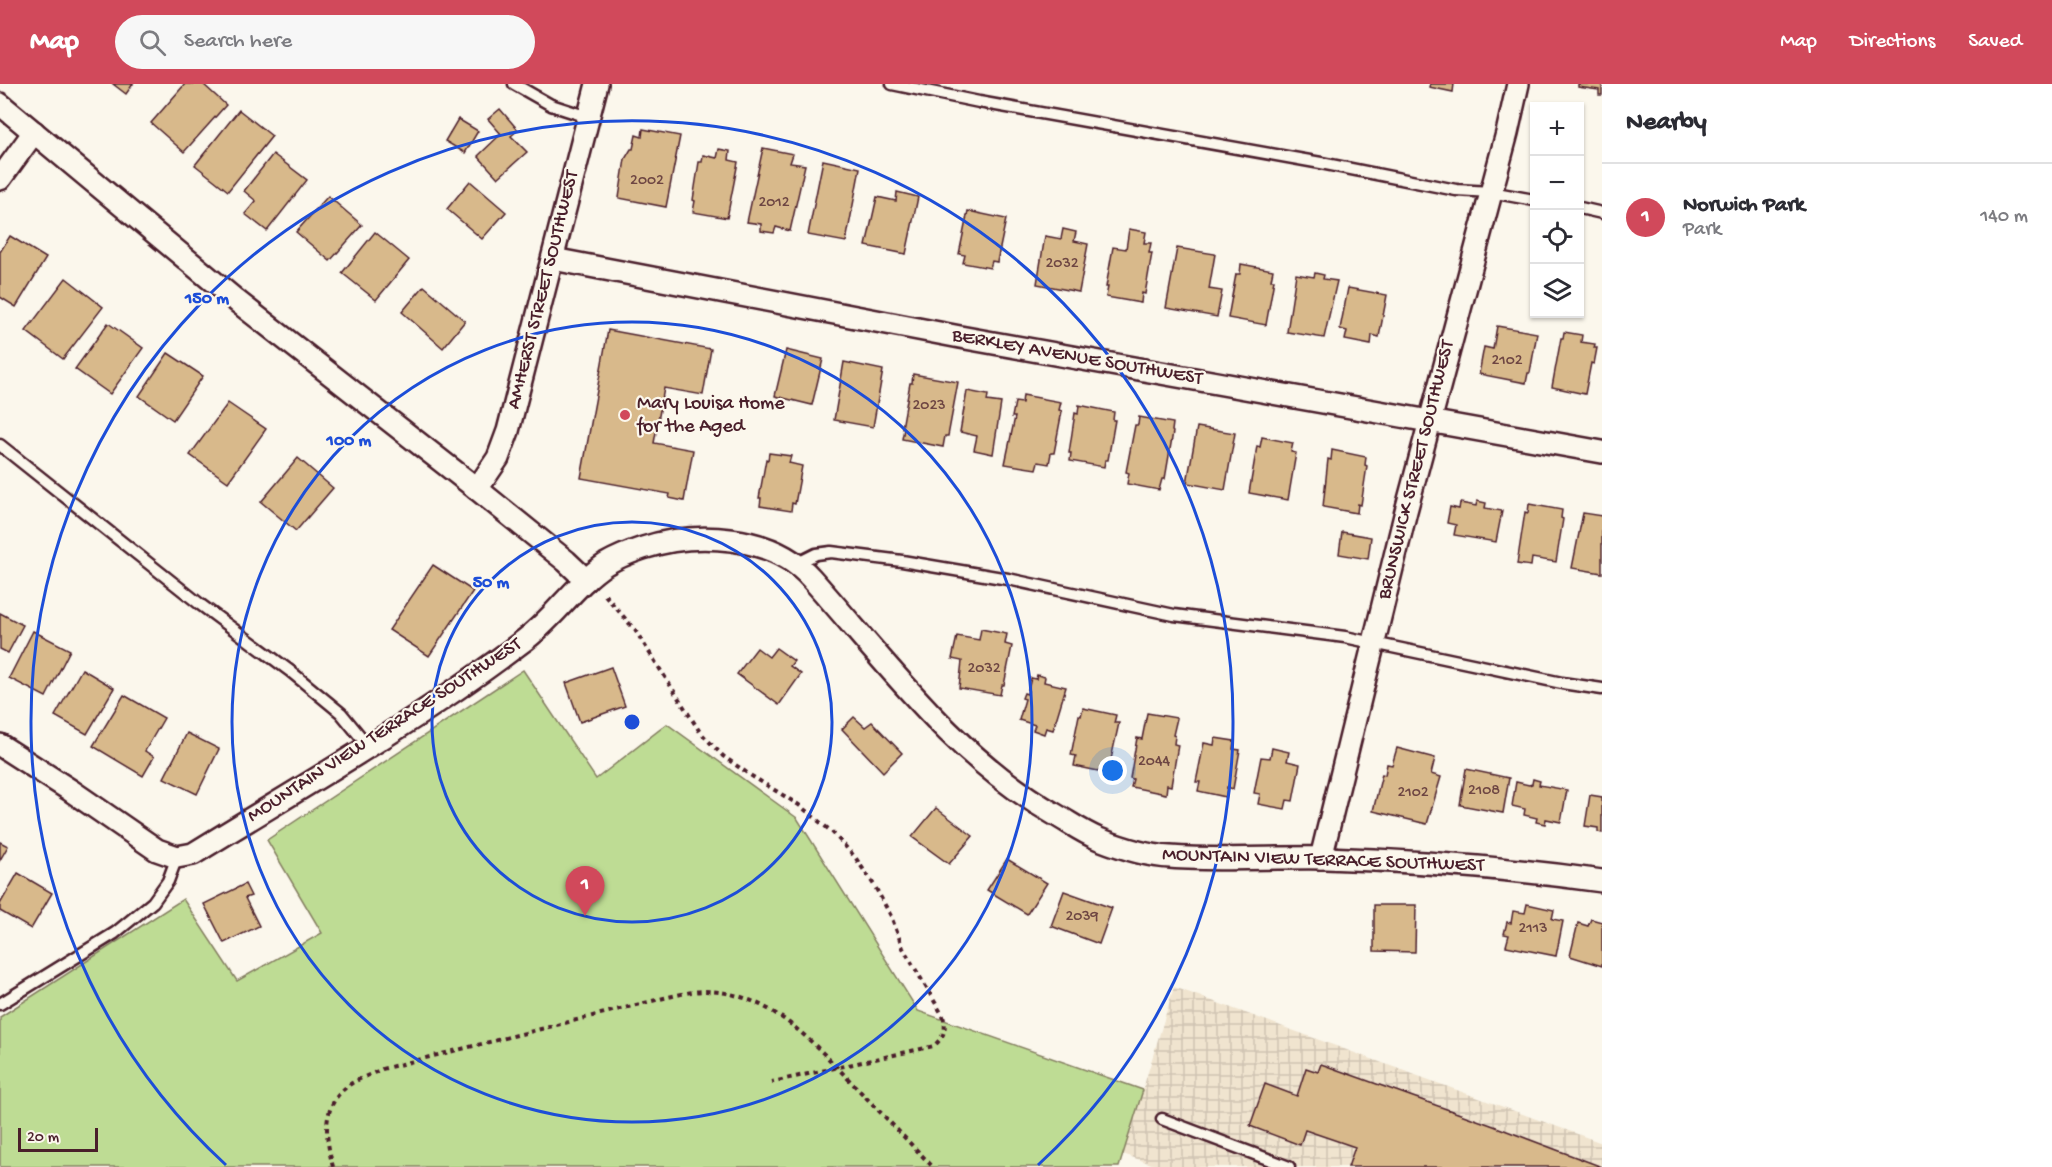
<!DOCTYPE html>
<meta charset="utf-8">
<style>
:root{--surface:#fff;--page:#f7f7f7;--text:#2b2b33;--muted:#7c7c81;--line:#e1e1e2;--accent:#d1495b}
body{margin:0;font-family:"Gochi Hand",sans-serif;background:var(--page);color:var(--text)}
.controls{position:absolute;right:18px;top:18px;display:grid;overflow:hidden;border-radius:0px;box-shadow:0 2px 4px #0004}
.controls button{width:54px;height:54px;display:grid;place-items:center;padding:0;border:0;border-bottom:2px solid var(--line);background:var(--surface);color:var(--text);font:30px sans-serif}
.scale{position:absolute;left:18px;bottom:15px;width:80px;box-sizing:border-box;padding-left:6px;border:3px solid #4a1f2b;border-top:0;font-size:16px;line-height:21px;white-space:nowrap;color:#4a1f2b;-webkit-text-stroke:4px #fbf7ec;paint-order:stroke}
.you{position:absolute;left:1113px;top:687px;width:21px;height:21px;margin:-15px;border:4px solid #fff;border-radius:50%;background:#1a73e8;box-shadow:0 0 0 9px #1a73e833}
.badge{display:grid;place-items:center;width:39px;height:39px;border-radius:50%;background:var(--accent);color:#fff;font-size:20px;font-weight:700}
.pin{position:absolute;translate:-50% -50px;filter:drop-shadow(0 2px 3px #0008)}
.pin::after{content:'';position:absolute;top:32px;width:21px;height:18px;background:inherit;clip-path:polygon(0 0,100% 0,50% 100%)}
.list{margin:0;padding:0;list-style:none}
h2{display:flex;justify-content:space-between;align-items:center;height:78px;margin:0;padding:0 24px;font-size:26px}
h2 small{font-size:20px;font-weight:400;color:var(--muted)}
.list li{display:grid;grid-template-columns:39px 1fr auto;gap:18px;align-items:center;box-sizing:border-box;height:108px;padding:0 24px;border-top:2px solid var(--line)}
.list b{display:block;font-size:22px;white-space:nowrap}
.list p{margin:0;font-size:20px;white-space:nowrap;color:var(--muted)}
.list em{font-size:20px;font-style:normal;color:var(--muted)}
.icon{flex:none;width:33px;height:33px;fill:none;stroke:currentColor;stroke-width:2;stroke-linecap:round;stroke-linejoin:round}
.map{position:relative;flex:none;width:1602px;height:1083px;overflow:hidden}
header{display:flex;align-items:center;gap:36px;box-sizing:border-box;height:84px;padding:0 30px;background:var(--accent);color:#fff}
header strong{font-size:28px}
nav{display:flex;gap:33px;margin-inline-start:auto;font-size:21px}
.search{width:420px;height:54px;background:var(--page);display:flex;align-items:center;gap:15px;box-sizing:border-box;padding:0 21px;border-radius:33px;color:var(--muted);font-size:22px}
main{display:flex}
aside{flex:1;background:var(--surface)}
.map>svg:first-child{display:block}
.industrial{fill:url(#industrial-grid)}
.green{fill:#bedc94;stroke:#847e60;stroke-width:1.5}
.building{fill:#d8b98b;stroke:#4a1f2b;stroke-width:1.5}
.lines{fill:none;stroke-linecap:round;stroke-linejoin:round}
.service-casing{stroke:#4a1f2b;stroke-width:15}
.minor-casing{stroke:#4a1f2b;stroke-width:26}
.path{stroke:#4a1f2b;stroke-width:4;stroke-dasharray:4.5 4.5;stroke-linecap:butt}
.service{stroke:#fbf7ec;stroke-width:10}
.minor{stroke:#fbf7ec;stroke-width:21}
.ring{fill:none;stroke:#1d4ed8;stroke-width:3}
.poi-dot{fill:#d1495b;stroke:#fbf7ec;stroke-width:2}
.labels{text-anchor:middle;dominant-baseline:central;stroke-width:4.5;stroke-linejoin:round;paint-order:stroke}
.number-label{font-size:16px;fill:#6e4643}
.street-label{font-size:20px;fill:#4a1f2b;stroke:#fbf7ec}
.poi-label{font-size:20px;fill:#4a1f2b;stroke:#fbf7ec;text-anchor:start}
.centre{fill:#1d4ed8;stroke:#fbf7ec;stroke-width:3}
.ring-label{font-size:18px;text-anchor:middle;font-weight:bold;fill:#1d4ed8;stroke:#fbf7ec;stroke-width:4.5;stroke-linejoin:round;paint-order:stroke}
</style>
<header>
<strong>Map</strong>
<div class="search"><svg class="icon" aria-label="search" viewBox="0 0 24 24"><circle cx="10" cy="10" r="6"/><path d="M15 15l6 6"/></svg>Search here</div>
<nav><a>Map</a><a>Directions</a><a>Saved</a></nav>
</header>
<main>
<div class="map">
<svg width="1602" height="1083" viewBox="0 0 1602 1083">
<defs>
<pattern id="industrial-grid" width="8" height="8" patternUnits="userSpaceOnUse" patternTransform="scale(1.5)"><rect width="8" height="8" fill="#f0e4cf"/><path d="M0 4h8M4 0v8" fill="none" stroke="#cfc3b2"/></pattern>
</defs>
<rect width="100%" height="100%" fill="#fbf7ec"/>
<filter id="ink" filterUnits="userSpaceOnUse"><feTurbulence type="fractalNoise" baseFrequency=".0167" numOctaves="2"/><feDisplacementMap in="SourceGraphic" scale="12" xChannelSelector="R" yChannelSelector="G"/><feConvolveMatrix kernelMatrix="1 2 1 2 8 2 1 2 1" color-interpolation-filters="sRGB"/></filter>
<g filter="url(#ink)">
<path class="industrial" d="M1174,903l428,156v24h-442l-37,-13z"/>
<path class="green" d="M523,586l73,109 71,-55 130,94 121,193 225,79 -24,77h-1119v-150l183,-118 54,82 85,-48 -55,-93z"/>
<g class="building">
<path d="M113,0h20l-7,10z"/>
<path d="M185,0h18l23,21 -42,47 -33,-29z"/>
<path d="M1430,0h24l-1,8 -24,-5z"/>
<path d="M1578,0h24v11h-3v-5l-21,-3z"/>
<path d="M500,25l18,21 -7,6 16,16 -29,26 -20,-22 23,-22 -13,-15z"/>
<path d="M239,26l33,26 -44,55 -33,-26z"/>
<path d="M458,35l20,12 -13,22 -20,-12z"/>
<path d="M643,45l37,7 -14,71 -47,-9 6,-39 6,-10h2l3,-14 6,2z"/>
<path d="M763,64l30,6 -3,9 15,2 -15,66 -14,-4 -2,6 -13,-2v-7l-14,-2z"/>
<path d="M719,65l11,2 -1,9 9,2 -11,56 -34,-6 2,-11 -2,-1 6,-38h3l1,-7 14,3z"/>
<path d="M273,70l34,26 -40,51 -22,-17 11,-13 -12,-10z"/>
<path d="M823,76l37,8 -14,74 -38,-7z"/>
<path d="M470,97l36,31 -24,27 -35,-30z"/>
<path d="M897,108l21,5 -12,57 -40,-8 11,-49 19,4z"/>
<path d="M328,112l34,29 -32,36 -34,-29z"/>
<path d="M968,127l38,8 -9,43 -5,-1 -2,7 -27,-5 2,-8 -6,-1z"/>
<path d="M1063,145l13,3 -2,9 14,3 -9,48 -42,-8 8,-48 16,3z"/>
<path d="M1129,145l17,3 -2,11h7l-2,10h3l-7,41 -3,-1 -1,10 -35,-6 2,-10h-2l7,-40 13,2z"/>
<path d="M375,148l34,28 -33,40 -34,-27z"/>
<path d="M10,152l36,22 -30,49 -16,-10v-45z"/>
<path d="M1177,164l38,6 -6,35 13,2 -5,26 -51,-9z"/>
<path d="M1241,180l32,6 -2,10h3l-8,45 -38,-7 8,-44h4z"/>
<path d="M1315,189l9,2 -1,4 14,2 -13,57 -37,-6 9,-58 18,3z"/>
<path d="M66,194l37,29 -40,52 -37,-28z"/>
<path d="M424,202l41,35 -22,27 -41,-36z"/>
<path d="M1348,204l39,7 -8,42 -7,-2 -1,10 -26,-5 2,-9 -7,-2z"/>
<path d="M108,239l35,25 -33,46 -35,-25z"/>
<path d="M1497,242l40,7 -7,40h-2l-2,10 -47,-9 5,-27 9,2z"/>
<path d="M608,246l103,19 -8,46 -39,-7 -10,55 39,7 -9,51 -15,-3 1,-4 -89,-16z"/>
<path d="M1564,248l18,3 -1,7 14,2 -1,4h3l-3,16 -3,-1 -6,31 -33,-7 9,-49h2z"/>
<path d="M786,266l37,9 -11,46 -37,-9z"/>
<path d="M168,269l35,23 -30,44 -34,-24z"/>
<path d="M844,278l39,8 -10,57 -39,-7z"/>
<path d="M913,290l45,8 -10,54h-3l-2,11 -41,-8 2,-10 -2,-1 8,-45h2z"/>
<path d="M967,307l21,4 -1,6 14,2 -8,51 -19,-4 3,-14 -17,-4z"/>
<path d="M1023,311l38,7 -2,8 3,1 -8,42h-3l-2,11 -11,-2 -2,7 -31,-5 10,-47h-3l3,-15 7,1z"/>
<path d="M228,319l38,26 -38,53 -38,-27z"/>
<path d="M1079,321l35,7 -1,8h2l-7,40h-3l-1,7 -34,-6 1,-8h-2l6,-40 3,1z"/>
<path d="M1139,333l34,6 -1,8 1,1 -8,47h-3l-3,11 -32,-6 2,-11 -3,-1 9,-47h3z"/>
<path d="M1197,343l38,6 -10,57 -38,-7z"/>
<path d="M1262,353l31,6 -2,9 5,1 -8,47 -39,-7 8,-47 3,1z"/>
<path d="M1332,366l34,7 -1,8 2,1 -6,39 -3,-1 -1,9 -34,-6 5,-48 3,1z"/>
<path d="M769,369l22,3 -2,7 13,3 -7,38 -3,-1 -1,8 -31,-5 1,-8h-2l7,-39 2,1z"/>
<path d="M298,374l35,30 -37,43 -35,-29z"/>
<path d="M1477,417l9,2 -1,5 17,3 -6,31 -42,-7 2,-10 -9,-2 3,-16 9,2 1,-6 16,3z"/>
<path d="M1529,420l33,6 -1,8 2,1 -7,43 -24,-4 -1,8 -14,-2 8,-52 3,1z"/>
<path d="M1583,429l19,3v57l-30,-5z"/>
<path d="M1342,448l29,5 -3,22 -29,-5z"/>
<path d="M433,481l40,26 -44,65 -40,-26z"/>
<path d="M0,529l23,12 -15,28 -8,-4z"/>
<path d="M981,545l26,5 -2,10 7,2 -8,39h-2l-2,10 -41,-7 3,-27 -10,-2 5,-23 22,4z"/>
<path d="M33,547l37,19 -24,47 -37,-19z"/>
<path d="M757,564l12,9 7,-9 18,13 -4,5 11,8 -22,31 -42,-31z"/>
<path d="M611,583l14,39 -45,16 -14,-39z"/>
<path d="M82,585l32,19 -27,46 -32,-18z"/>
<path d="M1037,591l8,2 -1,5 22,5 -13,43 -7,-2 -2,6 -11,-4 2,-5 -16,-5 6,-21 -3,-1 2,-5 3,1 4,-16 5,1z"/>
<path d="M124,611l40,23 -19,33 9,6 -11,19 -50,-30z"/>
<path d="M1083,624l33,7 -2,8h5l-11,50 -34,-7 2,-10 -5,-1 8,-40 2,1z"/>
<path d="M1147,629l30,5 -4,17 2,1 -1,8 4,1 -7,41 -4,-1 -1,9 -35,-7 2,-8 -3,-1 7,-40 5,1z"/>
<path d="M854,633l11,10 7,-5 30,31 -19,19 -41,-43z"/>
<path d="M187,649l32,16 -22,45 -33,-16z"/>
<path d="M1215,654l19,3 -1,8 7,1 -7,39 -6,-2 -1,10 -28,-6 2,-9h-4l8,-39 10,2z"/>
<path d="M1272,664l17,4 -2,9 13,3 -7,37 -6,-1 -2,9 -27,-5 2,-10 -6,-1 7,-36 9,1z"/>
<path d="M1397,664l38,10 -4,16 10,3 -14,47 -54,-13 9,-37 3,1 2,-11 5,1z"/>
<path d="M1466,685l43,9 -6,35 -43,-8z"/>
<path d="M1533,695l7,2 -1,4 28,5 -6,32 -15,-3 -1,5 -9,-2 1,-4 -13,-3 1,-6 -13,-3 4,-24 13,3 3,-1z"/>
<path d="M1590,711l12,2v36l-4,-1v-4l-13,-2z"/>
<path d="M936,724l37,28 -24,28 -37,-27z"/>
<path d="M0,758l8,4 -8,14z"/>
<path d="M1007,775l40,24 -20,31 -40,-24z"/>
<path d="M18,789l34,20 -21,36 -31,-18v-7z"/>
<path d="M245,800l6,12 -6,2 14,28 -35,17 -20,-39z"/>
<path d="M1064,807l48,17 -13,36 -48,-18z"/>
<path d="M1527,820l27,6 -2,9 11,2 -7,35 -50,-10 3,-11 -5,-1 3,-12 4,1 2,-12 12,2z"/>
<path d="M1374,821h42l-1,47 -41,-1z"/>
<path d="M1591,835l11,3v44l-32,-10 8,-33 10,3z"/>
<path d="M1321,980l170,61 111,42h-254l7,-20 -50,-17 -5,15 -50,-19 15,-42 32,12 9,-28 12,4z"/>
</g>
<g class="lines">
<defs>
<g id="service">
<path d="M514,0l37,21 37,12"/>
<path d="M892,0l87,18 342,61 135,27 35,2 43,8"/>
<path d="M1580,124l22,5"/>
<path d="M0,361l201,160 89,66 51,42 27,33"/>
<path d="M796,480l20,-10 15,-2 71,9 106,18 166,36 171,22 217,46 40,6"/>
<path d="M0,920l115,-71 38,-31 15,-21 9,-24"/>
<path d="M1162,1035l127,48"/>
</g>
<g id="minor">
<path d="M0,20l238,198 239,187 89,72 20,19"/>
<path d="M0,95l34,-47"/>
<path d="M553,175l407,78 642,115"/>
<path d="M477,405l21,-31 10,-27 89,-347"/>
<path d="M0,661l70,45 87,60 20,7 16,-3c110,-68 225,-133 329,-212 31,-22 52,-57 84,-78 10,-6 25,-12 37,-16 52,-17 129,-14 168,30 76,85 144,180 245,237 14,8 28,18 43,24 23,9 47,17 71,18 52,4 104,0 155,1 93,3 185,10 277,23"/>
<path d="M1321,774l85,-347 101,-378 11,-49"/>
</g>
</defs>
<use href="#service" class="service-casing"/>
<use href="#minor" class="minor-casing"/>
<g class="path">
<path d="M605,511l30,35 65,102 23,24 27,19 49,30 33,27 23,25 19,28 17,31 12,32 40,68c4,14 1,20 -9,30l-162,36"/>
<path d="M333,1083c-8,-32 -13,-63 19,-84 9,-5 20,-9 30,-14l282,-71c13,-3 28,-7 41,-7 66,1 109,53 151,96 26,27 51,53 77,80"/>
</g>
<use href="#service" class="service"/>
<use href="#minor" class="minor"/>
</g>
</g>
<g class="ring">
<circle cx="632" cy="638" r="200"/>
<circle cx="632" cy="638" r="400"/>
<path d="M226 1081A601 601 0 1 1 1038 1081"/>
</g>
<circle class="poi-dot" cx="625" cy="331" r="6"/>
<g class="labels">
<g class="number-label">
<text x="647" y="97">2002</text>
<text x="774" y="119">2012</text>
<text x="1062" y="180">2032</text>
<text x="1507" y="277">2102</text>
<text x="929" y="322">2023</text>
<text x="984" y="585">2032</text>
<text x="1154" y="678">2044</text>
<text x="1484" y="707">2108</text>
<text x="1413" y="709">2102</text>
<text x="1082" y="833">2039</text>
<text x="1533" y="845">2113</text>
</g>
<g class="street-label">
<text transform="translate(544 206) rotate(-76)">AMHERST STREET SOUTHWEST</text>
<text transform="translate(1077 274) rotate(10)">BERKLEY AVENUE SOUTHWEST</text>
<text transform="translate(1417 386) rotate(-76)">BRUNSWICK STREET SOUTHWEST</text>
<text transform="translate(385 647) rotate(-33)">MOUNTAIN VIEW TERRACE SOUTHWEST</text>
<text transform="translate(1323 777) rotate(2)">MOUNTAIN VIEW TERRACE SOUTHWEST</text>
</g>
<g class="poi-label">
<text x="637" y="320">Mary Louisa Home<tspan x="637" dy="23">for the Aged</tspan></text>
</g>
</g>
<circle cx="632" cy="638" r="9" class="centre"/>
<g class="ring-label">
<text x="207" y="219">150 m</text>
<text x="349" y="361">100 m</text>
<text x="491" y="503">50 m</text>
</g>
</svg>
<div class="controls">
<button>+</button>
<button>−</button>
<button><svg class="icon" aria-label="locate" viewBox="0 0 24 24"><circle cx="12" cy="12" r="6"/><path d="M12 2v4M12 18v4M2 12h4M18 12h4"/></svg></button>
<button><svg class="icon" aria-label="layers" viewBox="0 0 24 24"><path d="M12 4l9 5-9 5-9-5zM3 14l9 5 9-5"/></svg></button>
</div>
<div class="scale">20 m</div>
<div class="you"></div>
<div class="pin badge" style="left:585px;top:832px">1</div>
</div>
<aside>
<h2>Nearby<small></small></h2>
<ul class="list">
<li><span class="badge">1</span><div><b>Norwich Park</b><p>Park</p></div><em>140 m</em></li>
</ul>
</aside>
</main>
